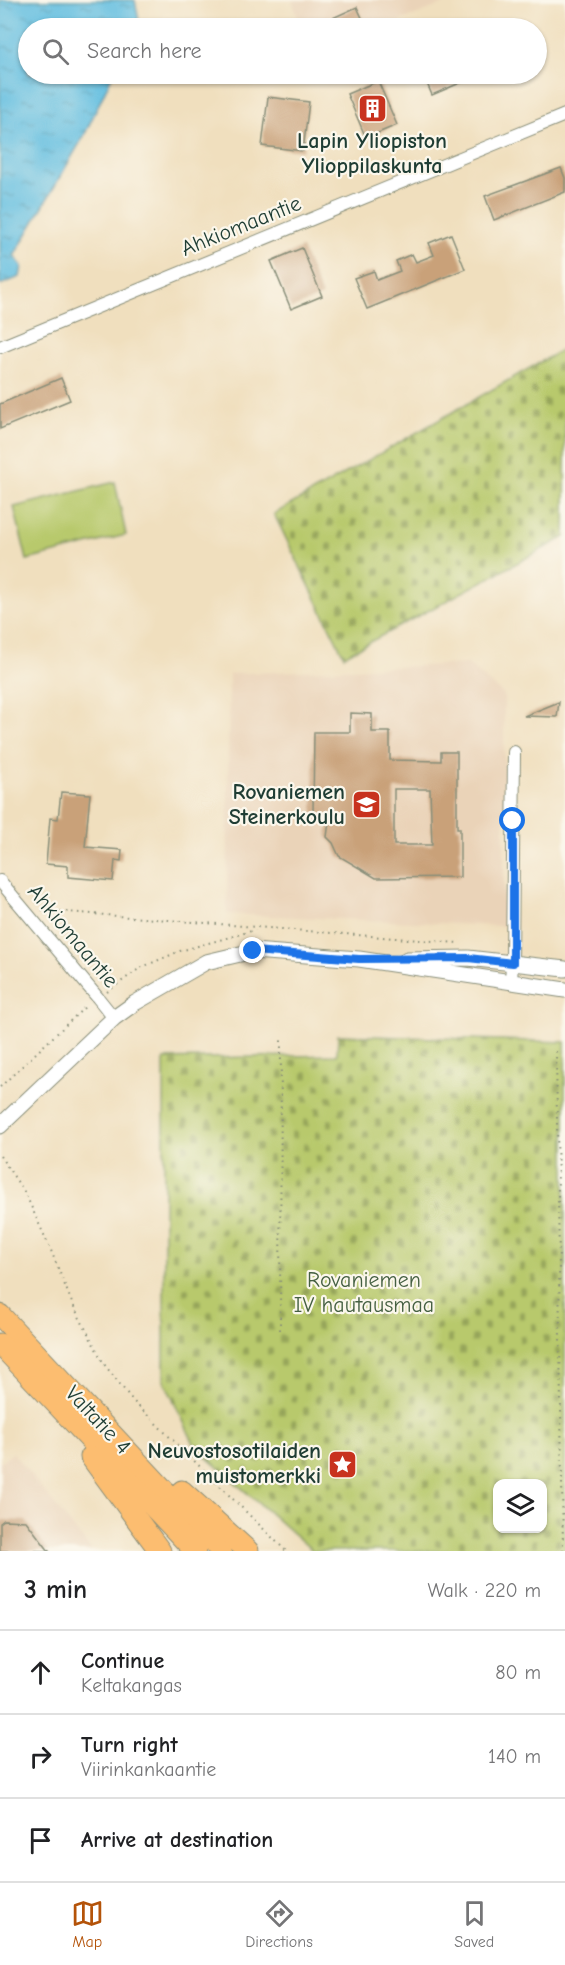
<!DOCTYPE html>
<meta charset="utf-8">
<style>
:root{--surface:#fff;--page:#f2f2f2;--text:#202124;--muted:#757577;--line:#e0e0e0;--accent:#b45309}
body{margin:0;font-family:"Comic Neue",sans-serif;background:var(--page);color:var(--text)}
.controls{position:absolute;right:18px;bottom:18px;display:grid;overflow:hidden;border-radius:12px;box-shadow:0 2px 4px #0004}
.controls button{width:54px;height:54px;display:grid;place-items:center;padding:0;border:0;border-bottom:2px solid var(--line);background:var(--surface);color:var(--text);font:30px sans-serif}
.stop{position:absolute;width:18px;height:18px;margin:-14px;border:4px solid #1a73e8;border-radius:50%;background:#fff}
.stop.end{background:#1a73e8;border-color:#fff;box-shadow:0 2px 6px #0008}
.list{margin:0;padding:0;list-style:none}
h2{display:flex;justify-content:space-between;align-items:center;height:78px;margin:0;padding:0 24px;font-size:26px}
h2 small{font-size:20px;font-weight:400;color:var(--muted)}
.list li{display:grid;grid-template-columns:39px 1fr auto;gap:18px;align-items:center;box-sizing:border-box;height:84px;padding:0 24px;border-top:2px solid var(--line)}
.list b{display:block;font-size:22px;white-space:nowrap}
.list p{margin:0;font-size:20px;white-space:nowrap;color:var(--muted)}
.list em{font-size:20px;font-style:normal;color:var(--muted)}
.icon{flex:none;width:33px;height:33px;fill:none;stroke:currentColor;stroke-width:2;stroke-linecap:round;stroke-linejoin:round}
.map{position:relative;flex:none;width:565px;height:1551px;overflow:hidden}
.search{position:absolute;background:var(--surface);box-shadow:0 2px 4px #0004;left:18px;right:18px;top:18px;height:66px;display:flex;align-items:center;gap:15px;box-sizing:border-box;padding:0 21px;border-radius:33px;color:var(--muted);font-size:22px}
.sheet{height:330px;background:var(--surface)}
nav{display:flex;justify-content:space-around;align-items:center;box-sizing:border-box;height:84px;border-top:2px solid var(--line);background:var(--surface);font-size:16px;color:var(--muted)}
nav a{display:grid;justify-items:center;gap:3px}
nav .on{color:var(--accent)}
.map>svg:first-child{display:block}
.built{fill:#ead3b8}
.grass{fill:#b8c96c;stroke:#6c8350;stroke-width:1.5}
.cemetery{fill:url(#cemetery-stones);stroke:#6c8350;stroke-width:1.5;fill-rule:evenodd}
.water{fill:url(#water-ripples);stroke:#407e8a;stroke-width:1.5}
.building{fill:#c9a179;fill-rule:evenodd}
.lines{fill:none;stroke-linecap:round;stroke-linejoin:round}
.minor-casing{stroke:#888e79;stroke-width:14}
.tertiary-casing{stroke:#888e79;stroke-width:17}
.trunk-casing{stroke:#888e79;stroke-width:23}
.path{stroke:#888e79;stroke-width:2;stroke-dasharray:1.5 4.5;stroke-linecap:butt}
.minor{stroke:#fff;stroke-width:12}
.tertiary{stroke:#fff;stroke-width:15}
.trunk{stroke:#fcbd6f;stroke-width:21}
.route{stroke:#1a73e8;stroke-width:8}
.labels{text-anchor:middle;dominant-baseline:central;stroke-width:4.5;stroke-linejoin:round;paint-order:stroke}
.poi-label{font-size:22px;font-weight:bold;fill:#1f3d34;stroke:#fbf7ec;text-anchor:end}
.street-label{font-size:22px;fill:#1f3d34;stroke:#fbf7ec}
.park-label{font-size:22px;fill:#456042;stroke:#fbf7ec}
</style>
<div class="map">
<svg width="565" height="1551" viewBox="0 0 565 1551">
<defs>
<pattern id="cemetery-stones" width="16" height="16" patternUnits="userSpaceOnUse" patternTransform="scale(1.5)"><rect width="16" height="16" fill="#b8c96c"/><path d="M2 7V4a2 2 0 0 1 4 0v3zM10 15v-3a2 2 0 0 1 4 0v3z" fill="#95a45a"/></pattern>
<pattern id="water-ripples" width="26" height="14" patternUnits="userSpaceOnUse" patternTransform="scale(1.5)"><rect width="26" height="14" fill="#62bee0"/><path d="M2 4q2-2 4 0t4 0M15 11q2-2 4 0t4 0" fill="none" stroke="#509cb6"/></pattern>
</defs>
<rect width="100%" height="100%" fill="#fbf7ec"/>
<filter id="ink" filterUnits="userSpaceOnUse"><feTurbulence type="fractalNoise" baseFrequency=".0167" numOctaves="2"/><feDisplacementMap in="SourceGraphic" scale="12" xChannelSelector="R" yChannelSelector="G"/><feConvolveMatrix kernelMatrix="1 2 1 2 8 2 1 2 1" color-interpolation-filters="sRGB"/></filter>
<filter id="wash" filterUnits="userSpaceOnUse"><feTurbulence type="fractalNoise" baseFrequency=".008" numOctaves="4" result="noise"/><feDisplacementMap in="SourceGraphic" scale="24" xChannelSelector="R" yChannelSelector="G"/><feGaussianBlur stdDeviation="1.35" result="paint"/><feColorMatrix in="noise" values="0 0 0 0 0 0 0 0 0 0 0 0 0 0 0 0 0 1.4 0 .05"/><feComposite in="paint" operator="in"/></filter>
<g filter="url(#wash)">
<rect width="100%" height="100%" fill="#f0dfbe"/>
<g class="built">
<path d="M292,0h161l-71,28h-81z"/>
<path d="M468,664l36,31v231l-277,-12 2,-240z"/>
<path d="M13,1453l79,98h-92v-88z"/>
</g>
<path class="grass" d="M115,482l11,53 -99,25 -13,-53z"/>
<g class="cemetery">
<path d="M565,348v189l-221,119 -70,-142z"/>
<path d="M338,1035l227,7v509h-252l-117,-103 -32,-68v-321l173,-4zM498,1484h44v44h-44z"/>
</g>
<path class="water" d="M0,0h135l4,21 -4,7h-107v46h85l-29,62 -70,120 8,10 -2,11 -20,8z"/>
<g id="blocks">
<g class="building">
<path d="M357,7l6,13 -17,8h-16l-4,-7z"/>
<path d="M423,74h58l-49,21z"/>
<path d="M378,81l19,44 -31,13 -19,-44z"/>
<path d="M268,97l41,5 -6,49 -41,-5z"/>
<path d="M561,168l4,10v14l-71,28 -9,-24z"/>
<path d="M451,234l14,35 -98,40 -13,-31 20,-7 3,9 23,-9 -4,-10 16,-7 4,8 18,-7 -5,-12z"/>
<path d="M302,248l20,48 -31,13 -20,-48z"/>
<path d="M61,378l9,22 -70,29v-25z"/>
<path d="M559,702l-2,15 -33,-1z"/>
<path d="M350,713l22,1v18h18v28l51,1v-9h16v76h3v49l-84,1 -37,-22 -6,-13 -6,-6 3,-23h-17l1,-82h36zM394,789h36l2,56h-38z"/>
<path d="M61,792l29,2 -5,53 37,3 -1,11 -6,-1 -2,21 -45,-4v-11l-22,-2 4,-46 8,1z"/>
<path d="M4,1520l22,1 23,30h-49v-28z"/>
</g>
</g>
</g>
<g filter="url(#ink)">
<use href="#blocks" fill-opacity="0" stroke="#888e79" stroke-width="1.5"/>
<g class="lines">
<defs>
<g id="minor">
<path d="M0,347l565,-232"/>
<path d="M0,881l98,117 16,20"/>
<path d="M511,982l1,-19 2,-211"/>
</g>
<g id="tertiary">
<path d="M407,959l61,-1 97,11"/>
<path d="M0,1126l114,-108 21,-15 71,-41 47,-11 106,8 206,31"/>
</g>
<g id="trunk">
<path d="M0,1315l221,236"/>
<path d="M0,1344l195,207"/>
<path d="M91,1457l69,94"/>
<path d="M182,1491l66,60"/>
</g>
</defs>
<use href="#minor" class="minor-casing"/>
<use href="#tertiary" class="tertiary-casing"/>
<use href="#trunk" class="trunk-casing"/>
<g class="path">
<path d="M42,910l416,33"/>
<path d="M107,992l33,-24 40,-17 75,-21"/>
<path d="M556,1051l7,500"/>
<path d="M0,1087l87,-82"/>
<path d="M0,1156l25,37 25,55 22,55 32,61 29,37 153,150"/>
<path d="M280,1330l1,-294"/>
</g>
<use href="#minor" class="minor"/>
<use href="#tertiary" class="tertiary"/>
<use href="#trunk" class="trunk"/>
</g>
</g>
<g class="lines" filter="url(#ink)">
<path class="route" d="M253,951l106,8 109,-1 45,5v-142"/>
</g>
<defs>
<symbol id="building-square" viewBox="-11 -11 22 22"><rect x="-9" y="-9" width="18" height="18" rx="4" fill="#c8321e" stroke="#fbf7ec"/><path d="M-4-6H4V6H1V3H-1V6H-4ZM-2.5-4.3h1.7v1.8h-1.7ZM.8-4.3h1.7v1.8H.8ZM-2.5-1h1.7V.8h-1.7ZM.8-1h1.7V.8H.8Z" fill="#fff"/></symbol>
<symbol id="school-square" viewBox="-11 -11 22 22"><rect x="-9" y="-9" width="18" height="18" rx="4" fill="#c8321e" stroke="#fbf7ec"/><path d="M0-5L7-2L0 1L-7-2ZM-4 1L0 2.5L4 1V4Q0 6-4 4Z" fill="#fff"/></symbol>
<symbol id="sight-square" viewBox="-11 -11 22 22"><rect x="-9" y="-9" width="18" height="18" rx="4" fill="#c8321e" stroke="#fbf7ec"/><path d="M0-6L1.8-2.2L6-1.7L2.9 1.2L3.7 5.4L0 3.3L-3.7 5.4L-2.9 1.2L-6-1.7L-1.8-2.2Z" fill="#fff"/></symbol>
</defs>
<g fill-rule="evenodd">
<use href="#building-square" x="356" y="92" width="33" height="33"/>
<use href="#school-square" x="350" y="788" width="33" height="33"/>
<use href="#sight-square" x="326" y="1448" width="33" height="33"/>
</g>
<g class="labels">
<g class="poi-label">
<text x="372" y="141" text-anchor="middle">Lapin Yliopiston<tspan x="372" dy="25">Ylioppilaskunta</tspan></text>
<text x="345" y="792">Rovaniemen<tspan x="345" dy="25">Steinerkoulu</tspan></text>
<text x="321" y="1451">Neuvostosotilaiden<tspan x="321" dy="25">muistomerkki</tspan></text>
</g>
<g class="street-label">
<text transform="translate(241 226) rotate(-22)">Ahkiomaantie</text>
<text transform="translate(73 936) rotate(50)">Ahkiomaantie</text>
<text transform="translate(98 1420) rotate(47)">Valtatie 4</text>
</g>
<g class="park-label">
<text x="364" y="1280">Rovaniemen<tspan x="364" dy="25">IV hautausmaa</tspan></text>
</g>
</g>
</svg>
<div class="controls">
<button><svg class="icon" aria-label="layers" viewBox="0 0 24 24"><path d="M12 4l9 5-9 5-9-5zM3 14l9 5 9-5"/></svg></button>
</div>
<div class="stop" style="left:513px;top:821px"></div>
<div class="stop end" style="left:253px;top:951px"></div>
<div class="search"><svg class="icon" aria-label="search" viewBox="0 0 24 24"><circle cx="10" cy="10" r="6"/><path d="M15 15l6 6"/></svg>Search here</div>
</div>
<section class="sheet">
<h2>3 min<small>Walk · 220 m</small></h2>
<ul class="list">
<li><svg class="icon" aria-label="ahead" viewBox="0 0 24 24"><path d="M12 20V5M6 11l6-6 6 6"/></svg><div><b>Continue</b><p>Keltakangas</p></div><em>80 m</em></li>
<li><svg class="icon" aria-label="right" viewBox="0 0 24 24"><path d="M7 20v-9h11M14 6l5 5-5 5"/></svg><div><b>Turn right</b><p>Viirinkankaantie</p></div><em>140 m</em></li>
<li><svg class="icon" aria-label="arrive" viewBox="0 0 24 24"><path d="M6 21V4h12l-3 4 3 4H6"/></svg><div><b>Arrive at destination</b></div></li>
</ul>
</section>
<nav>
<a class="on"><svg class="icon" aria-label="map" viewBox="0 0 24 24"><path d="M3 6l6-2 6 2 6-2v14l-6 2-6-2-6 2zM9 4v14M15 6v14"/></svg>Map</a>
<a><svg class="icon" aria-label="directions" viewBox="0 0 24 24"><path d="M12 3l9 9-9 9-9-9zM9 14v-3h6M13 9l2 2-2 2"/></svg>Directions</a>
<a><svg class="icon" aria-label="saved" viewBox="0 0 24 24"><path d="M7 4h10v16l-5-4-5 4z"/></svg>Saved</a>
</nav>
